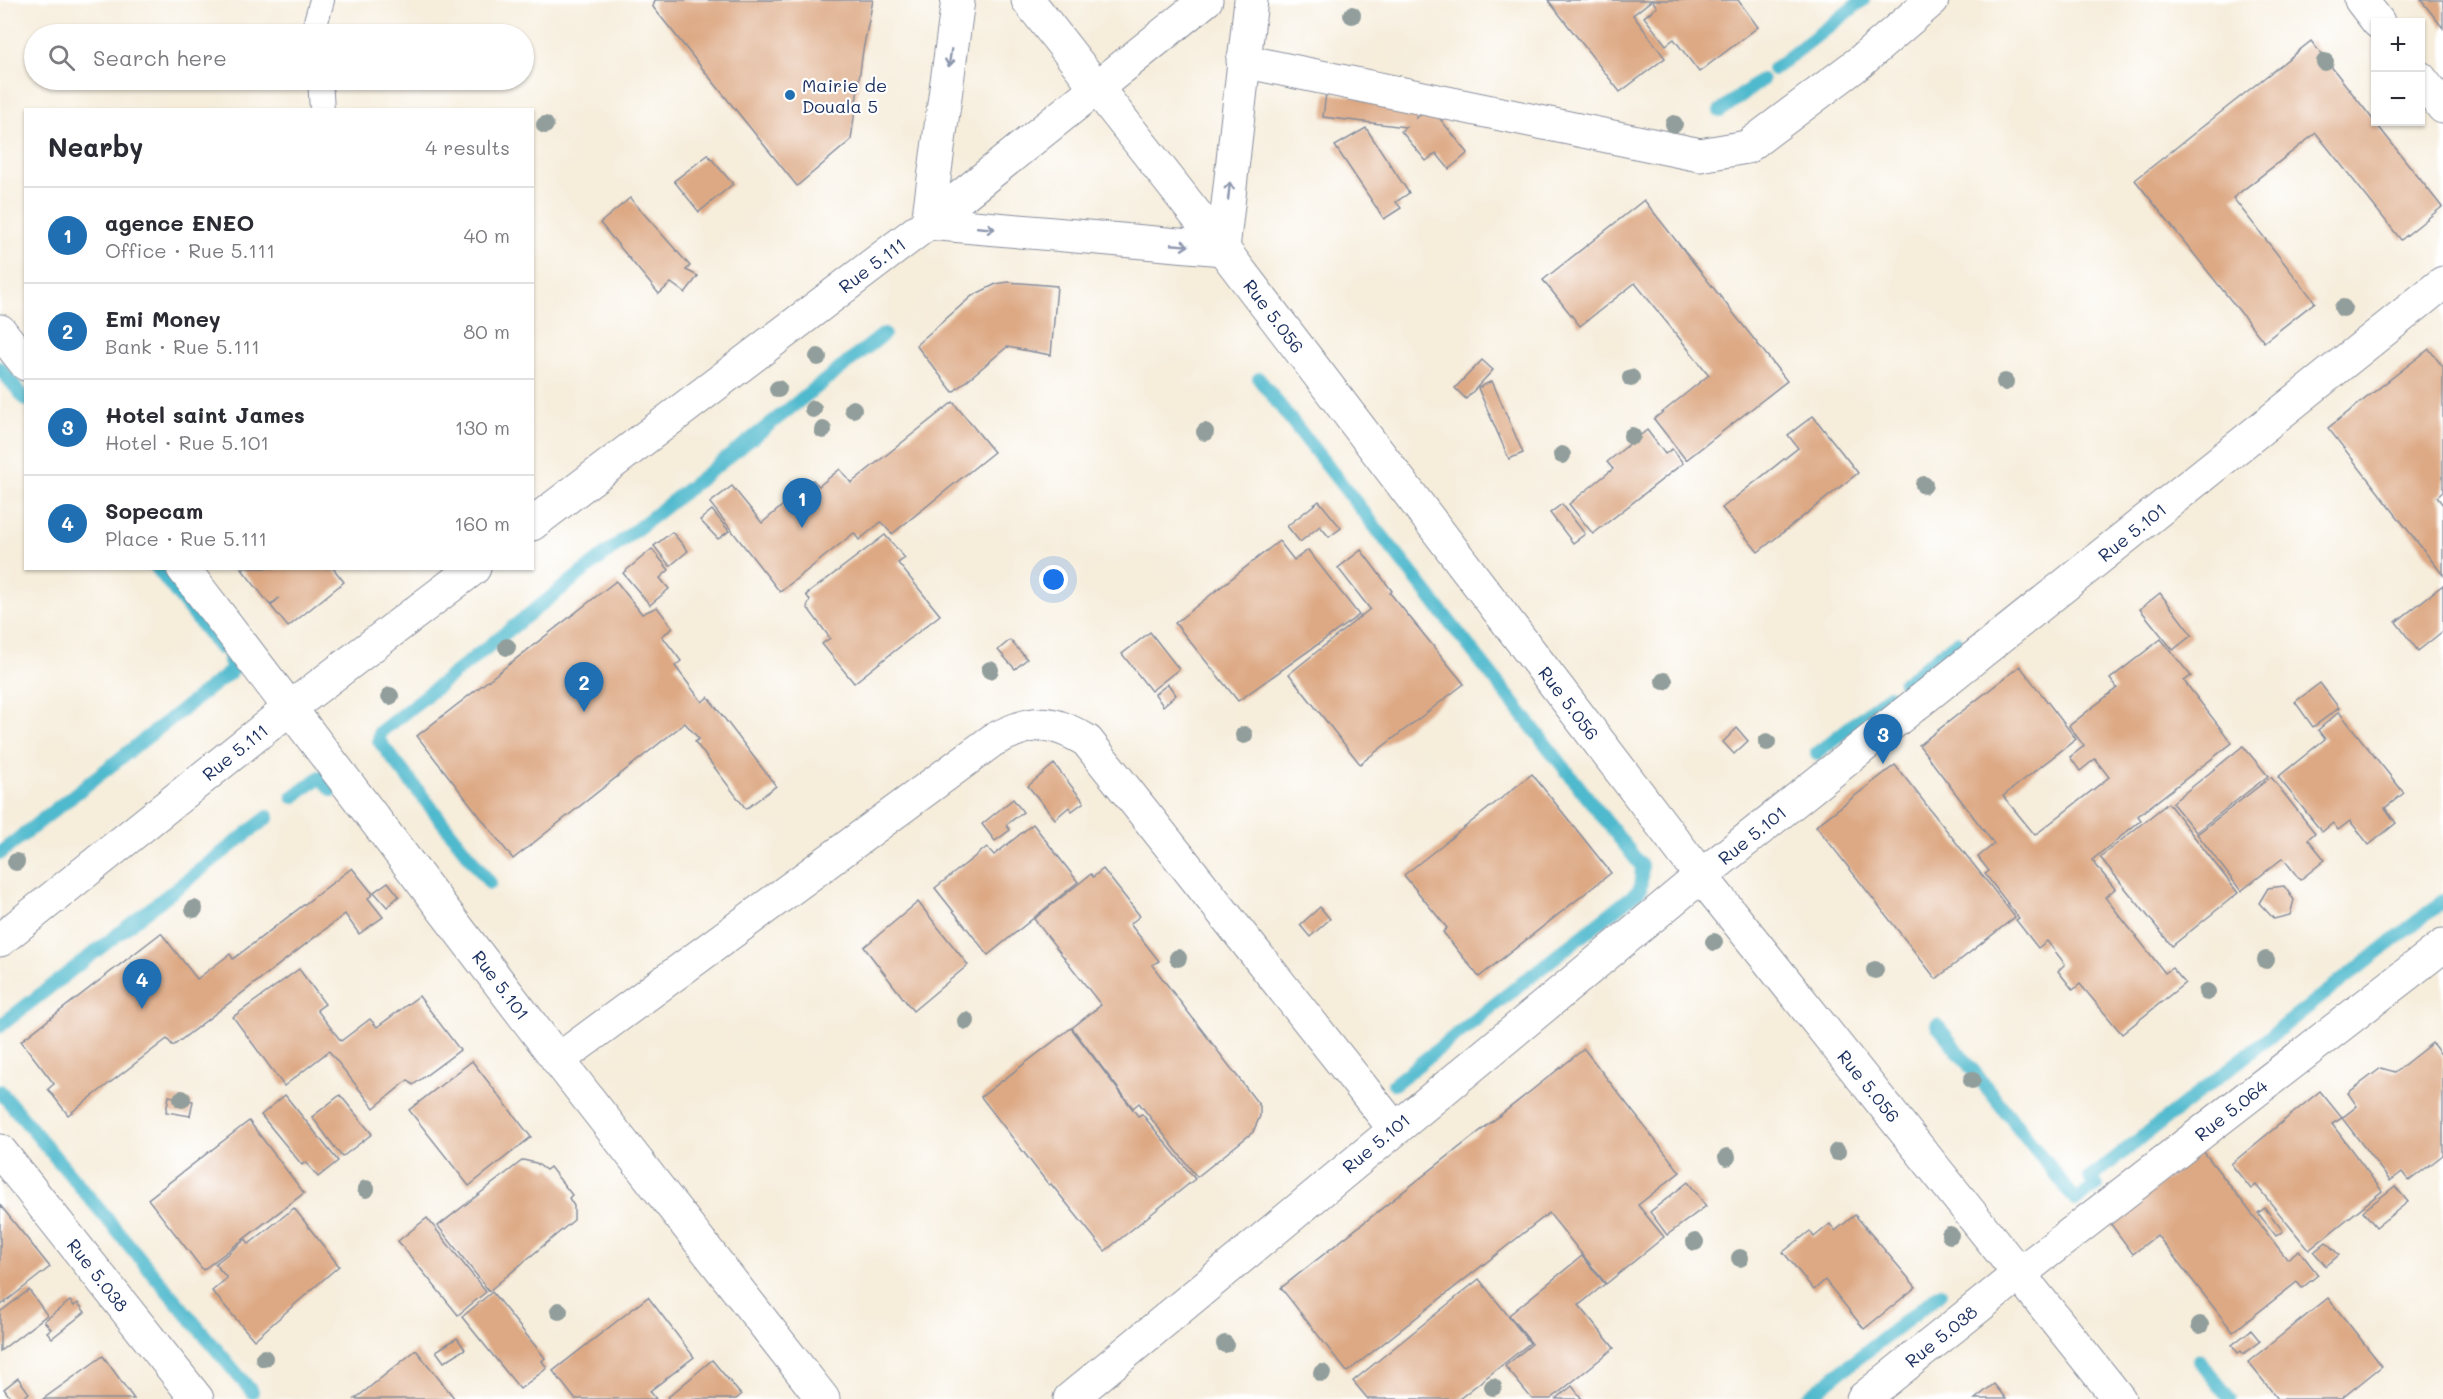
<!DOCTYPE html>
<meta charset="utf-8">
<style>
:root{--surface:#fff;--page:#f2f2f3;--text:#2b2b33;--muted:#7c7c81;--line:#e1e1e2;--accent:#1f6fb2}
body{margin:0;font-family:Mali,sans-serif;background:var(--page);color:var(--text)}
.controls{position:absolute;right:18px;top:18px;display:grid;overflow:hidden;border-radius:0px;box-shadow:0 2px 4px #0004}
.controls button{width:54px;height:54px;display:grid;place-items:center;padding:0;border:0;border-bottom:2px solid var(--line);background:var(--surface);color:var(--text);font:30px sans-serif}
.you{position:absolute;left:1054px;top:580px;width:21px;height:21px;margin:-15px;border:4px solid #fff;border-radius:50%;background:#1a73e8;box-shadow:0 0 0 9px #1a73e833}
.badge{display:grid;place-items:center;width:39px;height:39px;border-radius:50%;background:var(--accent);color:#fff;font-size:20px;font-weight:700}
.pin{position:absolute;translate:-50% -50px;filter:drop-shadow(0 2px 3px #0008)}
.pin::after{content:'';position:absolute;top:32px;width:21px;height:18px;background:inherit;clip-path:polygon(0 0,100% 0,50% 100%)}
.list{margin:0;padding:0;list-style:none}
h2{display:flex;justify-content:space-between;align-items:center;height:78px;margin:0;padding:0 24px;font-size:26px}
h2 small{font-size:20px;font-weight:400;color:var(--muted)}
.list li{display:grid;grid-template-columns:39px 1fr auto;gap:18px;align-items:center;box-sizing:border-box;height:96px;padding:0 24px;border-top:2px solid var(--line)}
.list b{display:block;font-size:22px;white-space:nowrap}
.list p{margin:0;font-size:20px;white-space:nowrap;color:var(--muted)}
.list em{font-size:20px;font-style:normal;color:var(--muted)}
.icon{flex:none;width:33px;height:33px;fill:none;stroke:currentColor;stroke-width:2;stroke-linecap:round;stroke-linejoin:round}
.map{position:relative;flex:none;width:2443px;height:1399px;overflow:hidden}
.search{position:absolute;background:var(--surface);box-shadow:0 2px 4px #0004;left:24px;top:24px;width:510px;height:66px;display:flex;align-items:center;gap:15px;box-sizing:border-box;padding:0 21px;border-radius:33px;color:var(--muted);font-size:22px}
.panel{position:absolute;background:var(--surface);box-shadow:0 2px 4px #0004;left:24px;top:108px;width:510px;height:462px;border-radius:0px}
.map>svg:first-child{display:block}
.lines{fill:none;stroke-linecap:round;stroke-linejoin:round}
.stream{stroke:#50b9cd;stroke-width:14}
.building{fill:#dda984}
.lane-casing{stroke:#888e9c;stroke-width:26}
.street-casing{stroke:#888e9c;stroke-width:35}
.lane{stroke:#fff;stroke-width:24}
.street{stroke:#fff;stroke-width:33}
.tree{fill:#929e9c}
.oneway{stroke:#8d97ae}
.poi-dot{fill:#1f6fb2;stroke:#fff;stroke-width:2}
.labels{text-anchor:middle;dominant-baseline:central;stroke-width:4.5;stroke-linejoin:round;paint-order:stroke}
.poi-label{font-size:18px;fill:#1b2f5e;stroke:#fff;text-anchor:start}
.street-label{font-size:18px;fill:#1b2f5e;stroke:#fff}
</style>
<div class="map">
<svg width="2443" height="1399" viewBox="0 0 2443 1399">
<rect width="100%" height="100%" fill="#fff"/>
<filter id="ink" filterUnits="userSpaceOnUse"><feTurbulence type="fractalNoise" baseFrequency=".0167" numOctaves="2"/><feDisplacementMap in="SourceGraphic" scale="12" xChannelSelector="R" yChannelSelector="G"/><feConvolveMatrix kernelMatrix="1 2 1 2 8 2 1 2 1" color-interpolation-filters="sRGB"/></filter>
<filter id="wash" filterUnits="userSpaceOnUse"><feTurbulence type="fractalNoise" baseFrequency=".008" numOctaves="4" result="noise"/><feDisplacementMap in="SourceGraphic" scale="24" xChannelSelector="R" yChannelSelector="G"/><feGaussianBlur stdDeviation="1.35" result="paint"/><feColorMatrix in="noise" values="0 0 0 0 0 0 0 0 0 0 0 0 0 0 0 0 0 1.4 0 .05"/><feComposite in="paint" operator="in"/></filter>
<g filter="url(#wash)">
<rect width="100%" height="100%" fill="#f6eddb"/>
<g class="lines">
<g class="stream">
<path d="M1774,69l89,-69"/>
<path d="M1720,111l42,-31"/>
<path d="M0,368l26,32"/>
<path d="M1259,379l383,488 -2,23 -246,194"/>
<path d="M157,568l63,80"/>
<path d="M1904,683l53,-41"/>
<path d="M1817,753l72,-57"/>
<path d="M293,797l27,-20 13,13"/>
<path d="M0,853l234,-184 -5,-9"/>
<path d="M490,883l-111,-142 1,-9 504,-398"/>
<path d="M1937,1025l139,175 20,-14 -6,-8 353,-277"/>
<path d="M0,1026l268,-209"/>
<path d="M0,1091l252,301"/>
<path d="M2199,1360l31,39"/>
<path d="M1806,1399l135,-106"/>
</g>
</g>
<g id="blocks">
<g class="building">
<path d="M655,0h218l-10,50 -12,90 -54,46 -144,-179z"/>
<path d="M1548,0h190l20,27 -59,45 -25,-33 -8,6 -22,-28 13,-10 -5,-7 -19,15 32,43 -45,34z"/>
<path d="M2421,0h22v28z"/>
<path d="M2311,41l131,166 -41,33 -85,-107 -83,65 82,104 -51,40 -129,-162z"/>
<path d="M1326,93l92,11 -2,14 15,-10 37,45 -19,16 -13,-16 -10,8 -25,-30 5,-4 -83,-10z"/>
<path d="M1366,128l43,65 -13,9 5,6 -17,11 -49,-73z"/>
<path d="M708,155l25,29 -34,28 -25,-31z"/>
<path d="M630,198l60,68 -4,4 12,6 -13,17 -14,-10 -12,11 -59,-71z"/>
<path d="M1644,200l143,181 -101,79 -32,-41 55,-44 -74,-92 -55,43 -37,-46z"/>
<path d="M1008,282l49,4 -6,69 -44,-8 -54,45 -37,-47 56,-49 24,-12z"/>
<path d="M2429,349l14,18v125l-6,5 6,8v70l-115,-147z"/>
<path d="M1482,360l11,10 -27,29 -11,-11z"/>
<path d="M1492,381l31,72 -14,6 -31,-71z"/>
<path d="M953,402l41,50 -102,82 -11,-12 -22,18 -5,-7 -74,59 -70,-89 22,-17 30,37 51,-43 6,6 21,-17 11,14z"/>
<path d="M1813,416l45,57 -100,79 -36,-44 76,-60 -10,-13z"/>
<path d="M1647,430l18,24 7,-5 11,14 -90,71 -24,-30 44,-35 -6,-7z"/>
<path d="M1319,501l22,27 -12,9 -9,-11 -20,16 -13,-16z"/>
<path d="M1562,504l23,30 -12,9 -23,-30z"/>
<path d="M712,510l17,21 -11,8 -18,-19z"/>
<path d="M672,532l16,19 -18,15 -16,-20z"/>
<path d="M885,535l20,23 -7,5 42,52 -86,68 -32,-39 8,-6 -23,-31 3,-7 -4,-5z"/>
<path d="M1279,541l15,19 14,-10 51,65 -121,86 -63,-78z"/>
<path d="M652,549l17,21 -9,8 9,11 -19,16 -27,-32z"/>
<path d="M1361,550l31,41 -2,2 74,91 -104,80 -71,-90 81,-65 -32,-41z"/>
<path d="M241,568h92l11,14 -56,45 -17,-21 8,-8 -9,7z"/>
<path d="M616,581l26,33 15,-7 16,21 -11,8 19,25 -6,5 27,36 6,-5 68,89 -30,23 -51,-67 4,-3 -14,-16 -172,136 -96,-123z"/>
<path d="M2443,585v46l-25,20 -22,-29z"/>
<path d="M2160,593l32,42 -19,15 -33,-41z"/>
<path d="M1150,632l29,37 -28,22 -29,-37z"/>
<path d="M2161,639l30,37 -7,5 48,62 -94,73 3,4 -49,40 23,29 -10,8 60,76 7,-5 13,15 -63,51 -42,-50 -7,6 -15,-19 7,-7 -18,-23 -9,7 -22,-28 3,-2 -34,-44 4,-3 -11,-14 16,-13 -75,-99 101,-79 56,73 -73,57 32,39 74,-58 -14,-18 -15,12 -10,-14 14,-11 -15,-20 48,-38 -7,-9z"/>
<path d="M1010,640l17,19 -12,10 -17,-19z"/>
<path d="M2320,683l19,25 -26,19 -18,-25z"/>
<path d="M1168,684l8,11 -13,11 -8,-12z"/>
<path d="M2339,712l65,81 -19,15 11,15 -27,22 -19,-24 -12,9 -5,-7 -11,9 -44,-55 47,-38 -7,-9z"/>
<path d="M1737,728l11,13 -14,13 -11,-12z"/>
<path d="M2243,746l25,30 -72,56 -24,-29z"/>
<path d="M1054,764l30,38 -12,9 -3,-4 -14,12 -27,-33z"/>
<path d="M1895,765l120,152 -79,62 -120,-153z"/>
<path d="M1532,774l79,99 -132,104 -36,-45 4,-4 -43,-53z"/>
<path d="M2271,777l44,56 -7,6 17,21 -25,20 -17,-22 -42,33 -44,-57z"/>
<path d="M1013,799l10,13 -17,13 4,5 -15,11 -13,-17z"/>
<path d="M2168,803l70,90 -66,53 -72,-89z"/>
<path d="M1033,824l45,58 -90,73 -53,-67 52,-41 7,8z"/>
<path d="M352,868l21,26 -5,4 15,19 -24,17 -14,-20 -172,132 -6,-7 -99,76 -20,-26 6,-5 -33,-43 140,-108 36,46 33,-25 3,5z"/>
<path d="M1103,869l37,47 -10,8 29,37 -7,4 108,141v10l-7,16 -56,45 -58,-74 -6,5 -61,-80 29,-23 -67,-86 57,-45 2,3z"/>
<path d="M388,882l11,14 -12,11 -13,-15z"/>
<path d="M2284,886l10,14 -4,15 -16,4 -15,-16 9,-15z"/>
<path d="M918,902l50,63 -55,46 -49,-64z"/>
<path d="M1320,907l10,12 -20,18 -10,-12z"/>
<path d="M299,969l26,35 -8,6 24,31 29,-22 7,8 42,-31 41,54 -47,35 -5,-5 -34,28 -45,-57 -45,35 -51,-69z"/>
<path d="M1071,1028l67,88 4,-2 53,65 -90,72 -54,-67 -2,1 -68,-88z"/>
<path d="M2432,1043l11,14v98l-34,26 -7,-9 -12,9 -48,-63 15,-12 -9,-13 33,-25 14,4z"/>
<path d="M1584,1049l96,123 -42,33 26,32 -58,47 -57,-71 -202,159 -66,-84z"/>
<path d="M472,1061l59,76 -62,49 -60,-76z"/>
<path d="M2320,1091l22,27 -10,6 50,67 -73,59 -53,-65 -5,4 -20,-25z"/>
<path d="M285,1095l53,66 -20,16 -12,-15 -4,3 -41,-50z"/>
<path d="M340,1095l32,39 -30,23 -30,-40z"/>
<path d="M169,1096l24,5 -3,15 -24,-4z"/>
<path d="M249,1121l55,72 -101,77 -55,-71z"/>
<path d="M2203,1151l84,108 12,-9 19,25 -16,13 -5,-6 -64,50 -76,-97 -24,19 -23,-31z"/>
<path d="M523,1160l13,3 10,7 4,-3 22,28 -3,3 5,8v14l-85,71 -51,-65z"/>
<path d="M1688,1182l18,24 -39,29 -17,-23z"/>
<path d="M2395,1186l13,16 -32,25 -13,-16z"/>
<path d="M0,1205l50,62 -50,39z"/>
<path d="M294,1208l45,58 -85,74 -42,-49 15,-13 -12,-14 31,-25 3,5z"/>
<path d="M2265,1208l18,23 -7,5 -18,-23z"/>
<path d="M1855,1215l61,72 -52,42 -39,-49 -11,10 -31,-38 27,-21 4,6 16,-13 5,7z"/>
<path d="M427,1218l59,74 -28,23 -60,-74z"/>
<path d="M2326,1242l13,13 -13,11 -12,-14z"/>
<path d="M1582,1256l23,28 -26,21 35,43 -63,51h-19l-27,-33 27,-22 -23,-29z"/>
<path d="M1479,1279l51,64 -71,56h-91l-15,-18z"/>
<path d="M29,1290l18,25 -47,36v-39z"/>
<path d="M492,1292l53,66 -3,3 5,7 -27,21 -58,-72z"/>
<path d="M648,1297l46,60 -44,34 6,8h-81l-22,-28z"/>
<path d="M2328,1298l54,68 -41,33h-63l-30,-37z"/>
<path d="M70,1301l4,5 4,-3 7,9 -33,26 -5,-6 4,-3 -7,-8z"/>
<path d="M2251,1330l9,11 -17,13 -2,-3 -3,2 -6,-8z"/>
<path d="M457,1338l8,11 -21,13 -8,-11z"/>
<path d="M416,1350l39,49h-100z"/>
<path d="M103,1356l31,43h-91z"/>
<path d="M712,1360l29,35 -5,4h-70z"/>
<path d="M18,1378l11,15 -8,6h-14l3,-2 -6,-8z"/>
<path d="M1994,1384l12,15h-31z"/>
<path d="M1572,1386l10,13h-26z"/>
</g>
</g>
</g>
<g filter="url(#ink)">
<use href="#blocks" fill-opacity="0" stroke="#888e9c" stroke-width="1.5"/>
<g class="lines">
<defs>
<g id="lane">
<path d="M316,34l-1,-9 7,-25"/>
<path d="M320,80l2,30"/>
</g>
<g id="street">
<path d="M958,0l-30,223 295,26 28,-249"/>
<path d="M1028,0l195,249 478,627 418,523"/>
<path d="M2361,0l17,22"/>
<path d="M1243,61l457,94 47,-8 113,-85 72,-62"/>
<path d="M2420,78l23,29"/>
<path d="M0,331l26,33"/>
<path d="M532,524l396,-301 278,-223"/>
<path d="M183,568l375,492 265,339"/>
<path d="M0,940l290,-232 184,-140"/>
<path d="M558,1060l435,-320c40,-20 56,-22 94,1l307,387"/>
<path d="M0,1151l197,248"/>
<path d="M1070,1399l631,-523 742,-593"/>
<path d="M1863,1399l156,-125 424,-328"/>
</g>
</defs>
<use href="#lane" class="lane-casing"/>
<use href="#street" class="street-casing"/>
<use href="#lane" class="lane"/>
<use href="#street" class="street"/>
</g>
<g class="tree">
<circle cx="1352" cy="15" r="9"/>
<circle cx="2325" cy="62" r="9"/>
<circle cx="1674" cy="124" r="9"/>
<circle cx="545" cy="125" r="9"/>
<circle cx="2343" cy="308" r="9"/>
<circle cx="818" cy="357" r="9"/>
<circle cx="1631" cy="378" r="9"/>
<circle cx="2005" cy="382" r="9"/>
<circle cx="778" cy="389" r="9"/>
<circle cx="813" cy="409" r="9"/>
<circle cx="853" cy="409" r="9"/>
<circle cx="823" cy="430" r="9"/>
<circle cx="1205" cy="432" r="9"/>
<circle cx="1632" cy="436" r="9"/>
<circle cx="1562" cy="455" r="9"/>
<circle cx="1924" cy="485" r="9"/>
<circle cx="507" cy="647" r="9"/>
<circle cx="990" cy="670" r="9"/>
<circle cx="1664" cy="681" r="9"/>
<circle cx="390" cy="696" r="9"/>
<circle cx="1244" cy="735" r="9"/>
<circle cx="1767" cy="742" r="9"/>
<circle cx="16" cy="862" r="9"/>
<circle cx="194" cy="909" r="9"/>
<circle cx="1714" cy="942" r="9"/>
<circle cx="1178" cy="958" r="9"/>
<circle cx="2266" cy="960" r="9"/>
<circle cx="1875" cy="970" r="9"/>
<circle cx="2207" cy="992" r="9"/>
<circle cx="966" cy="1021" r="9"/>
<circle cx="1972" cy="1080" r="9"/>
<circle cx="182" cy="1099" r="9"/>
<circle cx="1837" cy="1152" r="9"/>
<circle cx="1727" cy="1157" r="9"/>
<circle cx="366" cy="1189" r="9"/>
<circle cx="1950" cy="1235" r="9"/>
<circle cx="1695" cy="1242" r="9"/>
<circle cx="1740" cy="1258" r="9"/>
<circle cx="559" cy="1311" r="9"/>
<circle cx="2200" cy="1325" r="9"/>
<circle cx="1225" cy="1344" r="9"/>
<circle cx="264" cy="1358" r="9"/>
<circle cx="1322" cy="1373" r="9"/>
<circle cx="1493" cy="1387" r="9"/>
</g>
<defs><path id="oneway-shaft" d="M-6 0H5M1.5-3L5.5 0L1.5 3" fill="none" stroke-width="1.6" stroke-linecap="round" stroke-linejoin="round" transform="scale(1.5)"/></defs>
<g class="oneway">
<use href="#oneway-shaft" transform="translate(950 58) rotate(98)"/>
<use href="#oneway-shaft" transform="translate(1229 191) rotate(-84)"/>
<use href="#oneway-shaft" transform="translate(986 228) rotate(5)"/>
<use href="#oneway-shaft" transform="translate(1180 245) rotate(5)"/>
</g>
</g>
<circle class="poi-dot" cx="790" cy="95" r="6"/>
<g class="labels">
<g class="poi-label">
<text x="802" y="85">Mairie de<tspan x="802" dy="21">Douala 5</tspan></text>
</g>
<g class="street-label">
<text transform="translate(872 265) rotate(-37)">Rue 5.111</text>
<text transform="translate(1274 316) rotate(53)">Rue 5.056</text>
<text transform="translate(2132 532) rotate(-39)">Rue 5.101</text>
<text transform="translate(1569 703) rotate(53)">Rue 5.056</text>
<text transform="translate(235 752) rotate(-39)">Rue 5.111</text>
<text transform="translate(1752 835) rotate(-39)">Rue 5.101</text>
<text transform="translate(501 985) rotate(53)">Rue 5.101</text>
<text transform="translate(1869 1086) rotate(51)">Rue 5.056</text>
<text transform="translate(2231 1110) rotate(-38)">Rue 5.064</text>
<text transform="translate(1376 1143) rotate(-40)">Rue 5.101</text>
<text transform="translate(98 1275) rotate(52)">Rue 5.038</text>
<text transform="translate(1941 1336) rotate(-39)">Rue 5.038</text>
</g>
</g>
</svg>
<div class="controls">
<button>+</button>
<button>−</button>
</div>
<div class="you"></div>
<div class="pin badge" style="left:802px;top:528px">1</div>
<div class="pin badge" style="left:584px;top:712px">2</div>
<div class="pin badge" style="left:1883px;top:764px">3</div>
<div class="pin badge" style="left:142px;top:1009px">4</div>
<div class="search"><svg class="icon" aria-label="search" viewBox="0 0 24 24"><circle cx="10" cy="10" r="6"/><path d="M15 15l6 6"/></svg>Search here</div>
<section class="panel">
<h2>Nearby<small>4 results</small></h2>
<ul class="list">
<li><span class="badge">1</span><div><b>agence ENEO</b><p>Office · Rue 5.111</p></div><em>40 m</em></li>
<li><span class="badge">2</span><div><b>Emi Money</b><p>Bank · Rue 5.111</p></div><em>80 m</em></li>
<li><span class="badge">3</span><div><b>Hotel saint James</b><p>Hotel · Rue 5.101</p></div><em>130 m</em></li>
<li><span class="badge">4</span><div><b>Sopecam</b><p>Place · Rue 5.111</p></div><em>160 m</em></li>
</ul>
</section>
</div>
